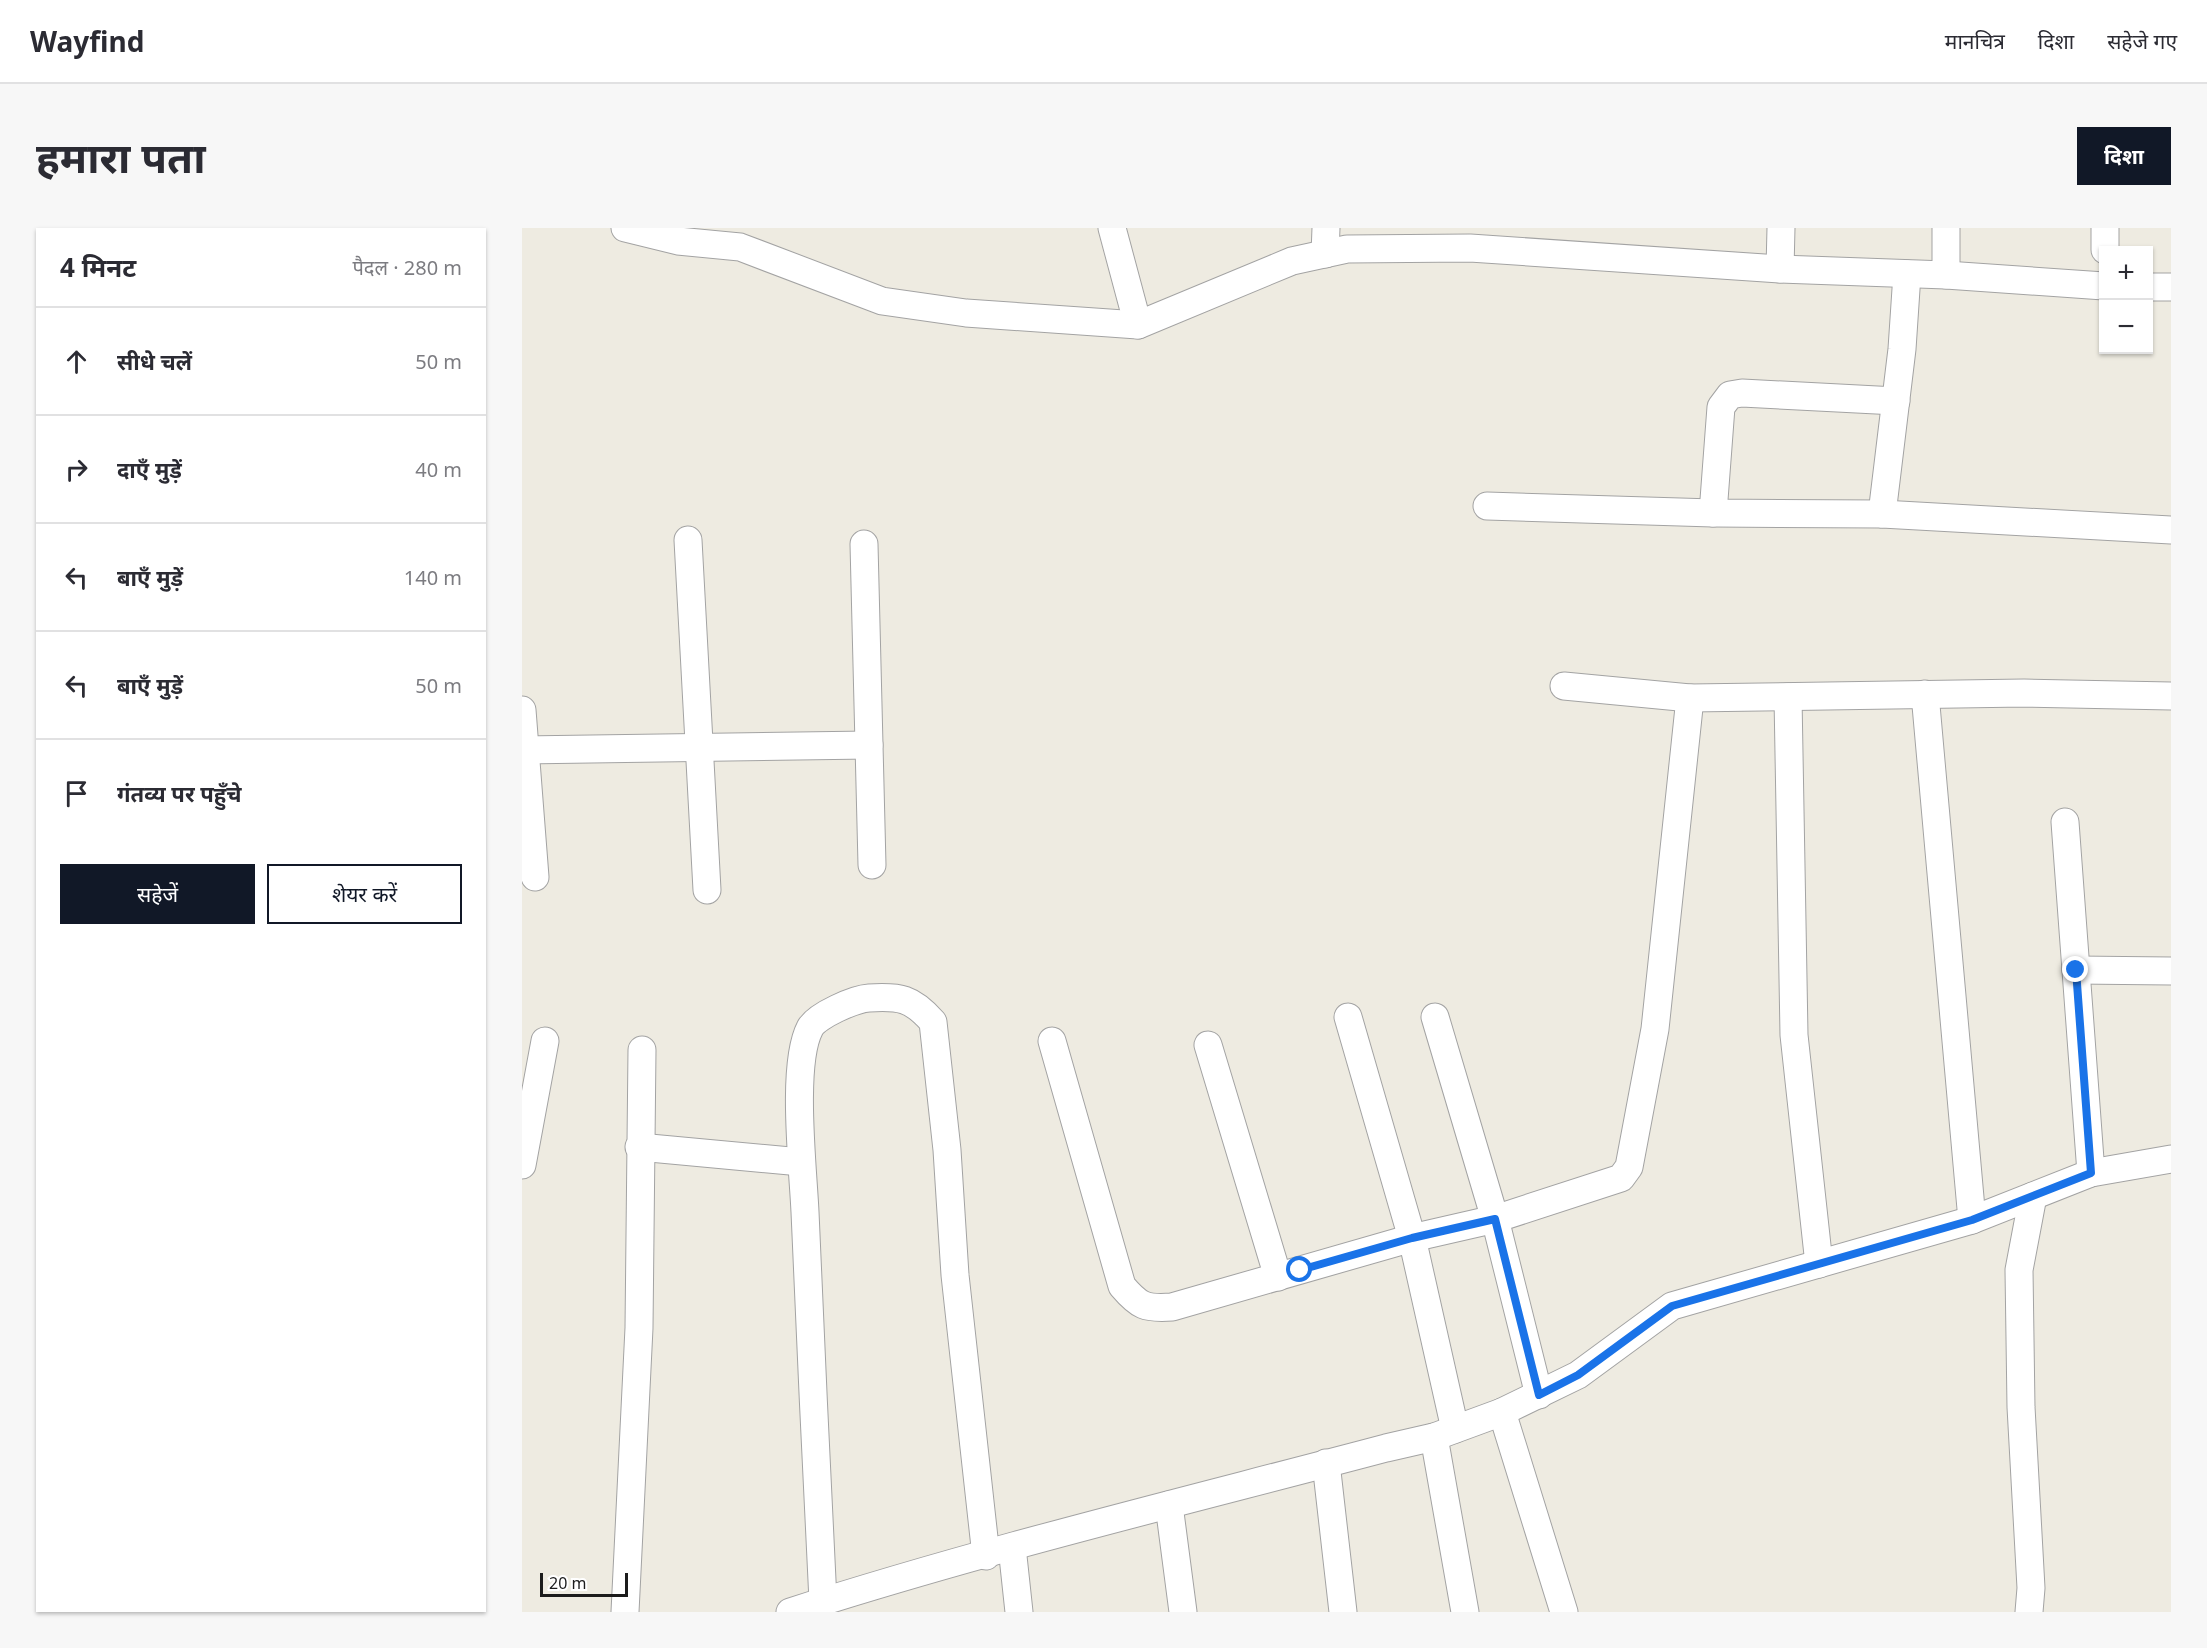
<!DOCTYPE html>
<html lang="hi">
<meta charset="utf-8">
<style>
:root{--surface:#fff;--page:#f7f7f7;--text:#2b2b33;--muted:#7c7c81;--line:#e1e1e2;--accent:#111827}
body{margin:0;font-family:"Noto Sans","Noto Sans Devanagari",sans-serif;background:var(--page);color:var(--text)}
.controls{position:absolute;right:18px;top:18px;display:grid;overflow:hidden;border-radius:0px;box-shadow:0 2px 4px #0004}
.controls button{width:54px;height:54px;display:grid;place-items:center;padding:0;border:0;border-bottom:2px solid var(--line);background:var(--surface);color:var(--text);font:30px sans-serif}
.scale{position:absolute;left:18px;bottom:15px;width:88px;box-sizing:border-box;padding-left:6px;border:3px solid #1c1c1c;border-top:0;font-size:16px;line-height:21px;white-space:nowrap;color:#1c1c1c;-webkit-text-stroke:4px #fff;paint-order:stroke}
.stop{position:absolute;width:18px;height:18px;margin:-14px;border:4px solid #1a73e8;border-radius:50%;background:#fff}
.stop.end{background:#1a73e8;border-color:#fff;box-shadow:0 2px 6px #0008}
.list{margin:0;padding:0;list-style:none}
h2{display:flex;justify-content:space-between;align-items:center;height:78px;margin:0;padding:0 24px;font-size:26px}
h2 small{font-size:20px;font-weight:400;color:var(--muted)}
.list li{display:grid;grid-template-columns:39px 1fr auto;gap:18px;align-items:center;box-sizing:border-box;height:108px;padding:0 24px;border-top:2px solid var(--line)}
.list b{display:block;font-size:22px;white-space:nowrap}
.list em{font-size:20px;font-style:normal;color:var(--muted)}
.actions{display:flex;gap:12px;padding:18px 24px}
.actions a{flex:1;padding:14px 0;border:2px solid var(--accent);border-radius:0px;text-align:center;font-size:21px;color:var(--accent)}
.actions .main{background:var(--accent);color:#fff}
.icon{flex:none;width:33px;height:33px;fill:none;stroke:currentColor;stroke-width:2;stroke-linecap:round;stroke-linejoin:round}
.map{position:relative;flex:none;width:1649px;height:1384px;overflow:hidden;border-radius:0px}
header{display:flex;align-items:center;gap:36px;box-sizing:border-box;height:84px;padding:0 30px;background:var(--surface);border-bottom:2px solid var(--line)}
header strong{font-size:28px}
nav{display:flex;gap:33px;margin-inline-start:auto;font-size:21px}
.intro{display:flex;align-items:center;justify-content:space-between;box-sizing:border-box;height:144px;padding:0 36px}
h1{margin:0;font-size:42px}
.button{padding:15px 27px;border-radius:0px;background:var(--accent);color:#fff;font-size:21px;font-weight:700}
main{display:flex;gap:36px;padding:0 36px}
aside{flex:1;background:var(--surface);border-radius:0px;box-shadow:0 2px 4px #0004}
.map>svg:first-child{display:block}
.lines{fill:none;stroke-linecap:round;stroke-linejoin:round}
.minor-casing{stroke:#a3a3a3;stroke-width:29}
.minor{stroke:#fff;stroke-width:27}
.route{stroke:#1a73e8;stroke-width:8}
</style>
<header>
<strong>Wayfind</strong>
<nav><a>मानचित्र</a><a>दिशा</a><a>सहेजे गए</a></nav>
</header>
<div class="intro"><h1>हमारा पता</h1><a class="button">दिशा</a></div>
<main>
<aside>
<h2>4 मिनट<small>पैदल · 280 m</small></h2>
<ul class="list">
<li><svg class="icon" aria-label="ahead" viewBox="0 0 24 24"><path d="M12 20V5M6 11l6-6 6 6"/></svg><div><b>सीधे चलें</b></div><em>50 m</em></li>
<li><svg class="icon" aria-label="right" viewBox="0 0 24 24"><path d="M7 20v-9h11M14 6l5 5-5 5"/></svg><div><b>दाएँ मुड़ें</b></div><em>40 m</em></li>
<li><svg class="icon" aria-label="left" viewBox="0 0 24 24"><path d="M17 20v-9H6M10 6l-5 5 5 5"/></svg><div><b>बाएँ मुड़ें</b></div><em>140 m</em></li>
<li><svg class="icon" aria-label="left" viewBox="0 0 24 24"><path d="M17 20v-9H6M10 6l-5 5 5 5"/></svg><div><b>बाएँ मुड़ें</b></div><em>50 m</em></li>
<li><svg class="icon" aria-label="arrive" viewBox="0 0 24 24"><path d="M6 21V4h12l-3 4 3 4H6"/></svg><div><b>गंतव्य पर पहुँचे</b></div></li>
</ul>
<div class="actions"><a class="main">सहेजें</a><a>शेयर करें</a></div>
</aside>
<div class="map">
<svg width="1649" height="1384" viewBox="0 0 1649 1384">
<rect width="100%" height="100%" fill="#eeebe1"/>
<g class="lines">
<defs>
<g id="minor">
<path d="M103,0l53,13 62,6 142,54 84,12 172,12 154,-64 55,-12 123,-1 310,21 166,6 158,11"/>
<path d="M590,0l26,97"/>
<path d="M1424,0v47"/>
<path d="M1583,0v22"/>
<path d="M803,26l1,-26"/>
<path d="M1258,41l1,-41"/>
<path d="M1626,59h23"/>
<path d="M965,278l226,7 169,1 289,16"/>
<path d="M1191,285l8,-106 9,-12 12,-2 154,8"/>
<path d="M1360,286l20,-165 5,-75"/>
<path d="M166,312l19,350"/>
<path d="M342,316l8,321"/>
<path d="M1042,458l126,12 334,-5 147,3"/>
<path d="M1403,466l47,526"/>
<path d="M1266,469l6,338 25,229"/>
<path d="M0,482l13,167"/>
<path d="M0,522l347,-5"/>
<path d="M1543,594l26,351"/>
<path d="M1554,742l95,1"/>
<path d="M826,789l64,221 43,191"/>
<path d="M913,789l60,202 44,176"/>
<path d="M530,813l70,245c17,20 23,23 50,21l240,-69 83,-19 126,-41 8,-11 26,-138 35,-331"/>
<path d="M686,817l70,232"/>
<path d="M117,919l162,15"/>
<path d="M0,937l23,-124"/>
<path d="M980,1184l62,200"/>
<path d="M912,1209l31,175"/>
<path d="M804,1235l17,149"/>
<path d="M647,1277l14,107"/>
<path d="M490,1319l7,65"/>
<path d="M301,1373c-6,-130 -13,-259 -18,-389 -2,-44 -14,-148 5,-184 7,-13 45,-29 59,-30 31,-2 43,0 64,24l14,128 8,125 31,281"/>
<path d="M103,1384l14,-284 3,-278"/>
<path d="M268,1384c196,-63 396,-111 596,-164l48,-11 68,-25 76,-37 94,-69 300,-86 119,-47 80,-14"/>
<path d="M1507,1384l2,-24 -10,-181 -2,-137 14,-74"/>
</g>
</defs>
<use href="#minor" class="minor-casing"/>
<use href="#minor" class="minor"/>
</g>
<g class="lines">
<path class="route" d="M778,1042l112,-32 83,-19 44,176 39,-20 94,-69 300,-86 119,-47 -15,-203"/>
</g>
</svg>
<div class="controls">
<button>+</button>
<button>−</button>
</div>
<div class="scale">20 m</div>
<div class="stop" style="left:778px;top:1042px"></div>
<div class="stop end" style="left:1554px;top:742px"></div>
</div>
</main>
